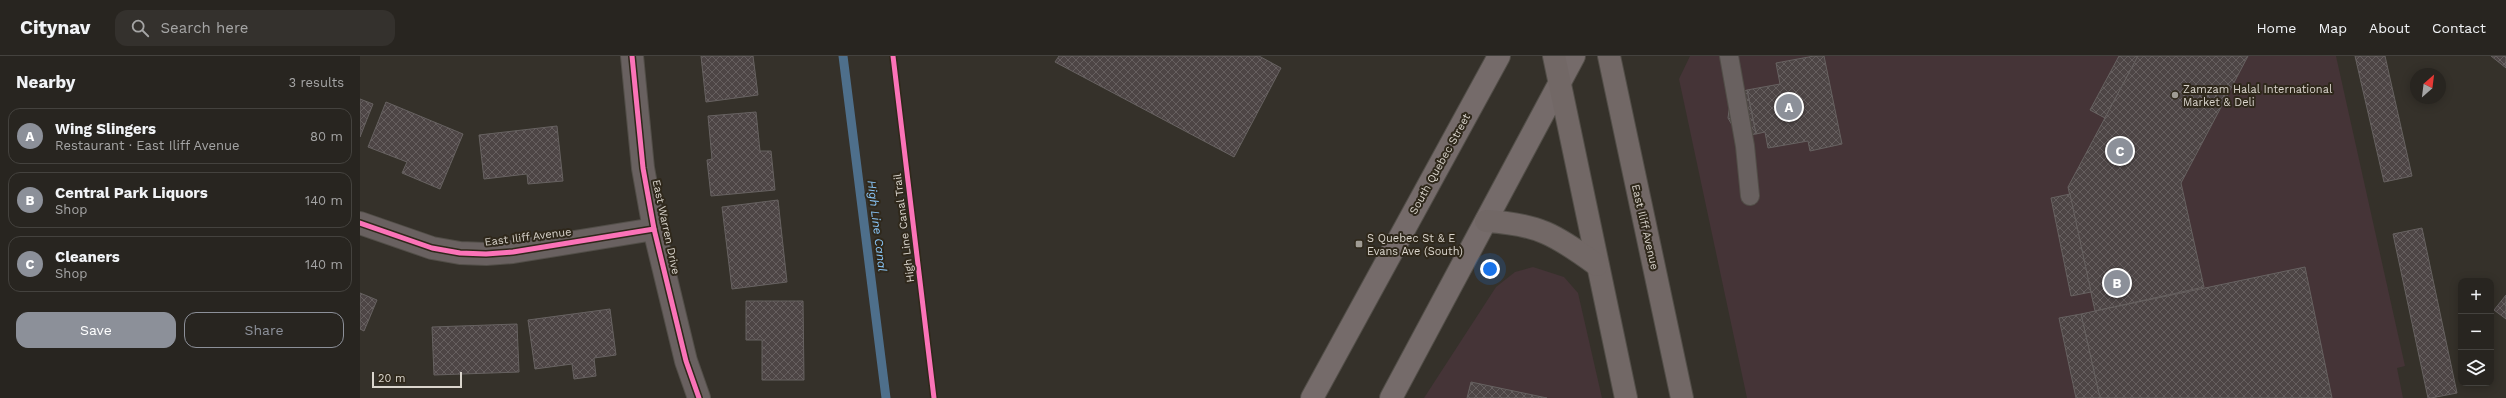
<!DOCTYPE html>
<meta charset="utf-8">
<style>
:root{--surface:#282520;--page:#34312d;--text:#f1f3f6;--muted:#a5a5a5;--line:#44423e;--accent:#8c9099}
body{margin:0;font-family:"Work Sans",sans-serif;background:var(--page);color:var(--text)}
.controls{position:absolute;right:12px;bottom:12px;display:grid;overflow:hidden;border-radius:8px;box-shadow:0 2px 10px #0003}
.controls button{width:36px;height:36px;display:grid;place-items:center;padding:0;border:0;border-bottom:1px solid var(--line);background:var(--surface);color:var(--text);font:20px sans-serif}
.compass{position:absolute;left:2050px;top:12px;width:36px;height:36px;border-radius:50%;background:var(--surface);box-shadow:0 2px 10px #0003;rotate:28deg}
.scale{position:absolute;left:12px;bottom:10px;width:90px;box-sizing:border-box;padding-left:4px;border:2px solid #dad5cd;border-top:0;font-size:11px;line-height:14px;white-space:nowrap;color:#dad5cd;-webkit-text-stroke:3px #2f281b;paint-order:stroke}
.you{position:absolute;left:1130px;top:213px;width:14px;height:14px;margin:-10px;border:3px solid #fff;border-radius:50%;background:#1a73e8;box-shadow:0 0 0 6px #1a73e833}
.badge{display:grid;place-items:center;width:26px;height:26px;border-radius:50%;background:var(--accent);color:#fff;font-size:13px;font-weight:700}
.pin{position:absolute;translate:-50% -50%;border:2px solid #fff;box-shadow:0 1px 4px #0006}
.list{margin:0;padding:0;list-style:none}
h2{display:flex;justify-content:space-between;align-items:center;height:52px;margin:0;padding:0 16px;font-size:17px}
h2 small{font-size:13px;font-weight:400;color:var(--muted)}
.list li{display:grid;grid-template-columns:26px 1fr auto;gap:12px;align-items:center;box-sizing:border-box;height:56px;margin:0 8px 8px;padding:0 8px;border:1px solid var(--line);border-radius:12px}
.list b{display:block;font-size:15px;white-space:nowrap}
.list p{margin:0;font-size:13px;white-space:nowrap;color:var(--muted)}
.list em{font-size:13px;font-style:normal;color:var(--muted)}
.actions{display:flex;gap:8px;padding:12px 16px}
.actions a{flex:1;padding:9px 0;border:1px solid var(--accent);border-radius:12px;text-align:center;font-size:14px;color:var(--accent)}
.actions .main{background:var(--accent);color:#fff}
.icon{flex:none;width:22px;height:22px;fill:none;stroke:currentColor;stroke-width:2;stroke-linecap:round;stroke-linejoin:round}
.map{position:relative;flex:none;width:2146px;height:342px;overflow:hidden}
header{display:flex;align-items:center;gap:24px;box-sizing:border-box;height:56px;padding:0 20px;background:var(--surface);border-bottom:1px solid var(--line)}
header strong{font-size:19px}
nav{display:flex;gap:22px;margin-inline-start:auto;font-size:14px}
.search{width:280px;height:36px;background:var(--page);display:flex;align-items:center;gap:10px;box-sizing:border-box;padding:0 14px;border-radius:12px;color:var(--muted);font-size:15px}
main{display:flex}
aside{flex:1;background:var(--surface)}
.map>svg:first-child{display:block}
.commercial{fill:#453437}
.lines{fill:none;stroke-linecap:round;stroke-linejoin:round}
.stream{stroke:#4e6f8b;stroke-width:9}
.building{fill:url(#building-cross-hatch);stroke:#676261}
.service-casing{stroke:#524e48;stroke-width:20}
.minor-casing{stroke:#524e48;stroke-width:24}
.secondary-casing{stroke:#524e48;stroke-width:24}
.primary-casing{stroke:#524e48;stroke-width:24}
.service{stroke:#696160;stroke-width:18}
.minor{stroke:#696160;stroke-width:22}
.secondary{stroke:#756b6a;stroke-width:22}
.primary{stroke:#726866;stroke-width:22}
.cycleway-casing{stroke:#2f281b;stroke-width:8}
.cycleway{stroke:#fb73b8;stroke-width:5}
.poi-dot{fill:#a09c94;stroke:#2f281b;stroke-width:1.5}
.labels{text-anchor:middle;dominant-baseline:central;stroke-width:4;stroke-linejoin:round;paint-order:stroke}
.poi-label{font-size:11px;fill:#dad5cd;stroke:#2f281b;text-anchor:start}
.street-label{font-size:11px;fill:#dad5cd;stroke:#2f281b}
.water-label{font-size:12px;font-style:italic;fill:#89c5f7;stroke:#2f281b}
</style>
<header>
<strong>Citynav</strong>
<div class="search"><svg class="icon" aria-label="search" viewBox="0 0 24 24"><circle cx="10" cy="10" r="6"/><path d="M15 15l6 6"/></svg>Search here</div>
<nav><a>Home</a><a>Map</a><a>About</a><a>Contact</a></nav>
</header>
<main>
<aside>
<h2>Nearby<small>3 results</small></h2>
<ul class="list">
<li><span class="badge">A</span><div><b>Wing Slingers</b><p>Restaurant · East Iliff Avenue</p></div><em>80 m</em></li>
<li><span class="badge">B</span><div><b>Central Park Liquors</b><p>Shop</p></div><em>140 m</em></li>
<li><span class="badge">C</span><div><b>Cleaners</b><p>Shop</p></div><em>140 m</em></li>
</ul>
<div class="actions"><a class="main">Save</a><a>Share</a></div>
</aside>
<div class="map">
<svg width="2146" height="342" viewBox="0 0 2146 342">
<defs>
<pattern id="building-cross-hatch" width="8" height="8" patternUnits="userSpaceOnUse"><rect width="8" height="8" fill="#4d4545"/><path d="M0 0l8 8M0 8l8-8" fill="none" stroke="#665f5f"/></pattern>
</defs>
<rect width="100%" height="100%" fill="#35312a"/>
<g class="commercial">
<path d="M1330,0h646l69,310 -8,2 6,30h-656l-68,-319z"/>
<path d="M1173,211l31,10 14,16 24,105h-178l72,-111 19,-15z"/>
</g>
<g class="lines">
<path class="stream" d="M483,0l43,342"/>
</g>
<g class="building">
<path d="M341,0h52l5,39 -52,7z"/>
<path d="M699,0h200l22,12 -47,89 -179,-95z"/>
<path d="M1454,0h10l18,88 -32,7 -2,-10 -40,7 -3,-16 -9,2 -9,-44 33,-6 -4,-21z"/>
<path d="M1759,0h19l-33,62 -15,-8z"/>
<path d="M1778,0h110l-67,127 23,104 -109,24 -27,-124z"/>
<path d="M1995,0h30l27,120 -28,6z"/>
<path d="M2131,0h15v12z"/>
<path d="M1387,34l9,44 -8,1 -13,-5 -7,-12 2,-15 9,-10z"/>
<path d="M0,43l13,5 -13,33z"/>
<path d="M26,46l77,32 -23,55 -38,-16 5,-11 -39,-15z"/>
<path d="M396,56l4,39h11l4,39 -64,6 -4,-36 5,-1 -4,-43z"/>
<path d="M197,70l6,55 -35,3 -1,-10 -43,5 -5,-44z"/>
<path d="M1710,138l21,98 -20,4 -20,-98z"/>
<path d="M418,144l9,82 -55,7 -10,-82z"/>
<path d="M2062,172l35,165 -26,5h-3l-35,-164z"/>
<path d="M1945,211l27,131h-232l-19,-84z"/>
<path d="M0,237l17,7 -13,31 -4,-2z"/>
<path d="M2146,239v24l-12,-9z"/>
<path d="M386,245h57l1,79h-42v-40h-16z"/>
<path d="M250,253l6,46 -22,3 2,18 -22,3 -2,-15 -37,5 -7,-49z"/>
<path d="M1721,258l19,84h-24l-17,-80z"/>
<path d="M157,268l2,48 -85,3 -2,-48z"/>
<path d="M1111,326l76,16h-80z"/>
</g>
<g class="lines">
<defs>
<path id="service" d="M1369,0l16,90 5,50"/>
<g id="minor">
<path d="M272,0l11,112 11,61 32,132 13,37"/>
<path d="M0,167l72,25 28,5 26,1 27,-2 141,-23"/>
</g>
<g id="secondary">
<path d="M952,342l187,-342"/>
<path d="M1031,342l183,-342"/>
</g>
<g id="primary">
<path d="M1194,0l72,342"/>
<path d="M1249,0l73,342"/>
<path d="M1126,165c52,3 70,14 111,44"/>
</g>
</defs>
<use href="#service" class="service-casing"/>
<use href="#minor" class="minor-casing"/>
<use href="#secondary" class="secondary-casing"/>
<use href="#primary" class="primary-casing"/>
<use href="#service" class="service"/>
<use href="#minor" class="minor"/>
<use href="#secondary" class="secondary"/>
<use href="#primary" class="primary"/>
<defs>
<g id="cycleway">
<path d="M272,0l11,112 11,61 32,132 13,37"/>
<path d="M533,0l41,342"/>
<path d="M0,167l72,25 28,5 26,1 27,-2 141,-23"/>
</g>
</defs>
<use href="#cycleway" class="cycleway-casing"/>
<use href="#cycleway" class="cycleway"/>
</g>
<g class="poi-dot">
<circle cx="1815" cy="39" r="4"/>
<rect x="995" y="184" width="8" height="8" rx="2"/>
</g>
<g class="labels">
<g class="poi-label">
<text x="1823" y="33">Zamzam Halal International<tspan x="1823" dy="13">Market &amp; Deli</tspan></text>
<text x="1007" y="182">S Quebec St &amp; E<tspan x="1007" dy="13">Evans Ave (South)</tspan></text>
</g>
<g class="street-label">
<text transform="translate(1080 108) rotate(-61)">South Quebec Street</text>
<text transform="translate(306 171) rotate(78)">East Warren Drive</text>
<text transform="translate(1285 171) rotate(77)">East Iliff Avenue</text>
<text transform="translate(544 172) rotate(-97)">High Line Canal Trail</text>
<text transform="translate(168 181) rotate(-7)">East Iliff Avenue</text>
</g>
<g class="water-label">
<text transform="translate(517 170) rotate(83)">High Line Canal</text>
</g>
</g>
</svg>
<div class="controls">
<button>+</button>
<button>−</button>
<button><svg class="icon" aria-label="layers" viewBox="0 0 24 24"><path d="M12 4l9 5-9 5-9-5zM3 14l9 5 9-5"/></svg></button>
</div>
<svg class="compass" viewBox="-18 -18 36 36"><path d="M0-13l5 13h-10z" fill="#e53935"/><path d="M0 13l5-13h-10z" fill="#a5a5a5"/></svg>
<div class="scale">20 m</div>
<div class="you"></div>
<div class="pin badge" style="left:1429px;top:51px">A</div>
<div class="pin badge" style="left:1757px;top:227px">B</div>
<div class="pin badge" style="left:1760px;top:95px">C</div>
</div>
</main>
